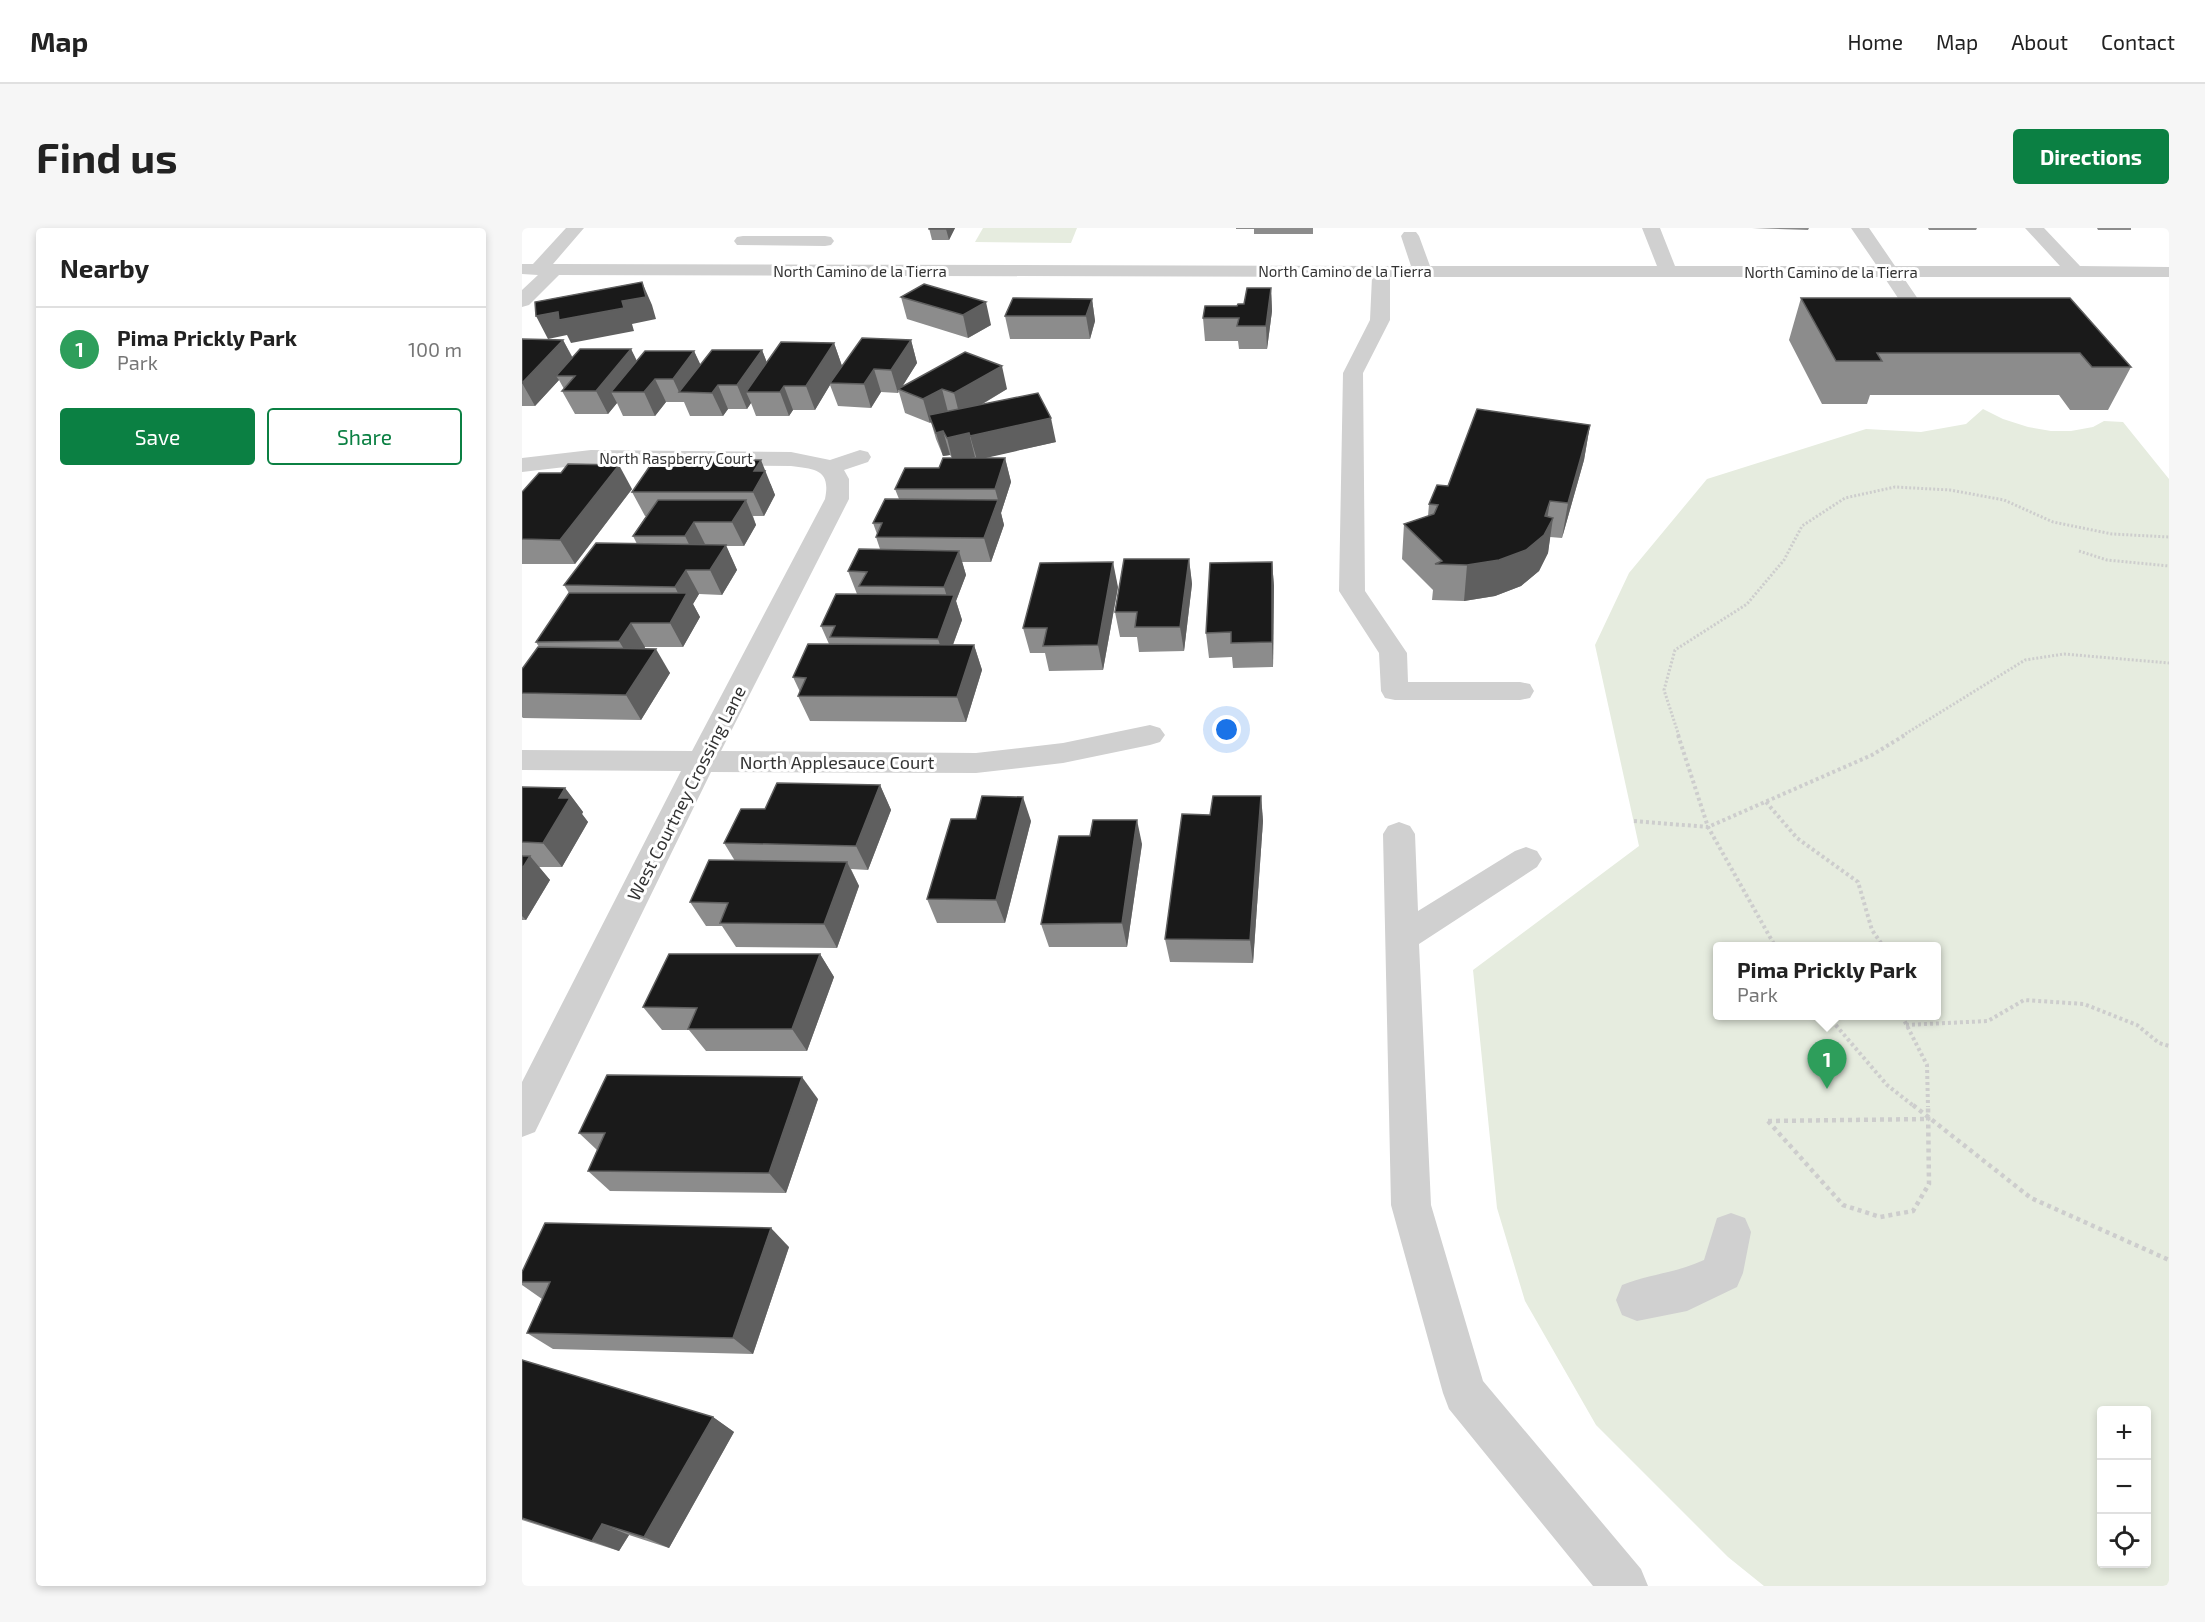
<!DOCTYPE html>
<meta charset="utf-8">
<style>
:root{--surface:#fff;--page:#f6f6f6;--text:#222;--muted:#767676;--line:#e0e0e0;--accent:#0b8043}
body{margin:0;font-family:"Exo 2",sans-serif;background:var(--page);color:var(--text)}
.controls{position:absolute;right:18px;bottom:18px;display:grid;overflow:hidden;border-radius:6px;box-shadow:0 3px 9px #0003}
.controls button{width:54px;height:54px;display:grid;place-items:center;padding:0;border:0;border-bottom:2px solid var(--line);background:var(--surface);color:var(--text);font:30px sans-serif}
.you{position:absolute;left:705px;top:502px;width:21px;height:21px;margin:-15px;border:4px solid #fff;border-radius:50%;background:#1a73e8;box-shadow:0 0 0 9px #1a73e833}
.badge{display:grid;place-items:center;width:39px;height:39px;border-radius:50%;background:var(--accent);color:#fff;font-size:20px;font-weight:700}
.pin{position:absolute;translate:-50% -50px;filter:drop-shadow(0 2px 3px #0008)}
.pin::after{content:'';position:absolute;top:32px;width:21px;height:18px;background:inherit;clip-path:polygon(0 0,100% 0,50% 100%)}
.popup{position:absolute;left:1191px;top:714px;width:228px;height:78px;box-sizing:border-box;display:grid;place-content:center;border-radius:6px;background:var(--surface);filter:drop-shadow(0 2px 4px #0005);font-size:20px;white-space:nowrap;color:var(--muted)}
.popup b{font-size:22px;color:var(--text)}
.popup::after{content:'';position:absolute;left:50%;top:100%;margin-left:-12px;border:12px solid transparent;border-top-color:var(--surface)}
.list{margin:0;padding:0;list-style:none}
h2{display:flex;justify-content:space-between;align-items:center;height:78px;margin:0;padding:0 24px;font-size:26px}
h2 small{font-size:20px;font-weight:400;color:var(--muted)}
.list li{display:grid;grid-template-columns:39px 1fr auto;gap:18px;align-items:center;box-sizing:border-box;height:84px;padding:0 24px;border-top:2px solid var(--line)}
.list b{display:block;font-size:22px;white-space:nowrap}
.list p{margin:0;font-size:20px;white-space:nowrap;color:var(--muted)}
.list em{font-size:20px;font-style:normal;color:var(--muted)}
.actions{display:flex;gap:12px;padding:18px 24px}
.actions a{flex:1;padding:14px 0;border:2px solid var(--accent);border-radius:6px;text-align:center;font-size:21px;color:var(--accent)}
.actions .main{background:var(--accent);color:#fff}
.icon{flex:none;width:33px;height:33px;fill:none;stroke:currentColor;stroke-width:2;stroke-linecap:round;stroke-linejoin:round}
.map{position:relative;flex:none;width:1647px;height:1358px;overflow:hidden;border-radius:6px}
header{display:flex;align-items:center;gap:36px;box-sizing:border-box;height:84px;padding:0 30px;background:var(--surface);border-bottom:2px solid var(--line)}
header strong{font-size:28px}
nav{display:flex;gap:33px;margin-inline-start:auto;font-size:21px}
.intro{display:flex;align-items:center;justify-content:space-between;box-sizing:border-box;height:144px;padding:0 36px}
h1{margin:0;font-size:42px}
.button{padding:15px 27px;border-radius:6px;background:var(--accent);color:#fff;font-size:21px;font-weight:700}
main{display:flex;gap:36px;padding:0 36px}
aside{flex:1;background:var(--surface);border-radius:6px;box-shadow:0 3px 9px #0003}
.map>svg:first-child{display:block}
.green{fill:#e6ecdf;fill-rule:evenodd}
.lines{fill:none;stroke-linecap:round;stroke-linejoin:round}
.path-far2{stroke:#cdcdcd;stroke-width:3;stroke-dasharray:2 2;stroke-linecap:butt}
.path-far1{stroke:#cdcdcd;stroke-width:4;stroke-dasharray:3 3;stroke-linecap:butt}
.path{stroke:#cdcdcd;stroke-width:4.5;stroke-dasharray:4 4;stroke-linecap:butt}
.minor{fill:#d0d0d0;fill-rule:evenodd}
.wall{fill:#8c8c8c}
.shaded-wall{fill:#5f5f5f}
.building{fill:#1a1a1a;stroke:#5f5f5f;stroke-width:1.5}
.labels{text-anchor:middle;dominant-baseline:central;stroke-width:6;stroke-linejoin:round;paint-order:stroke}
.far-street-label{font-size:15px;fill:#333;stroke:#fff}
.street-label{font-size:18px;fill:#333;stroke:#fff}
</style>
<header>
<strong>Map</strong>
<nav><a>Home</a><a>Map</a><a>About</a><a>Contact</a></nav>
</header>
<div class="intro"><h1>Find us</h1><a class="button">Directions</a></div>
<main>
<aside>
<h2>Nearby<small></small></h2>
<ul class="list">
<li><span class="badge" style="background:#2e9e5b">1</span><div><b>Pima Prickly Park</b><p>Park</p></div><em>100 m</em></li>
</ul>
<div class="actions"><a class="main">Save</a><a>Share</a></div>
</aside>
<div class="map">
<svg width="1647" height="1358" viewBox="0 0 1647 1358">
<rect width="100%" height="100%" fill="#fff"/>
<g class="green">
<path d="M461,0h94l-6,15 -96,-1z"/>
<path d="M1461,181l20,10 25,8 23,4h20l22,-4 11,-6 19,1 46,57v1107h-405l-36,-29 -132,-132 -71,-124 -28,-93 -24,-238 166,-124 -44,-201 34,-72 78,-94 159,-50 55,3 45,-8zM1196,718h218v70h-218zM1580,1182h44v154h-44z"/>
</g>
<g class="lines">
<g class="path-far2">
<path d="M1557,323l28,9 62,6"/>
<path d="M1157,508l-15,-46 11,-40 72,-46 37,-44 18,-34 43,-28 50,-11 55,3 54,10 49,22 59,12 57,3"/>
<path d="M1380,508l123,-76 39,-6 105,9"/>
</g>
<g class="path-far1">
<path d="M1156,507l30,92 67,119"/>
<path d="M1244,574l31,36 61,44 14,48 11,16"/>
<path d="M1112,593l74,6 164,-72 33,-20"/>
<path d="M1306,788l59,69 28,22"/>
<path d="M1380,788l25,49 1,42"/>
<path d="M1384,797l82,-4 36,-21 60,4 53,21 22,18 10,3"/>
</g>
<g class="path">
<path d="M1391,877l118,93 138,62"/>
<path d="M1246,893l75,84 37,12 33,-6 16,-27 -1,-79"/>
<path d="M1246,893l161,-2"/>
</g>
<g class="minor">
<path d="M44,0h18l-31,36 858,2 -10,-30 3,-4h12l3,4 11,30h227l-15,-38h18l15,38h202l-26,-38h18l26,38h165l-35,-38h19l36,38 89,1v10h-266l30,44 -3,4h-14l-32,-48h-494v43l-27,53 2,218 42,62 1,29h112l10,2 4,7 -4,7 -10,2h-125l-10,-2 -4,-7 -2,-38 -40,-62 4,-218 27,-53 2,-43 -813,-2 -30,30 -7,2v-17l16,-15 -16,-1v-10h11z"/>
<path d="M221,8h82l6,1 3,4 -3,4 -6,1 -88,-1 -3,-4 3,-4z"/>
<path d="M69,222l200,2 39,8 30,-10 8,2 3,5 -3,5 -24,8 5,9v20l-128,252 255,2 87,-10 87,-18 10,3 5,7 -5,7 -10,3 -87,18 -87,10 -265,-1 -176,360 -13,5v-55l159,-311 -159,-1v-20l170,1 133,-252c6,-29 -9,-30 -34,-33l-200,-2 -69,8v-14z"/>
<path d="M877,594l11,4 5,8 3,77 97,-60 11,-4 11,4 5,8 -5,8 -118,77 12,261 52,176 158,188 7,17h-55l-144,-177 -6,-16 -52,-188 -8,-371 5,-8z"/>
<path d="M1209,985l14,5 6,14 -8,41 -6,14 -50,24 -50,10 -15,-6 -6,-15 6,-15c28,-11 54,-12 82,-25l13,-42z"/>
</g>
</g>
<g class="wall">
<path d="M407,0h26l-6,12h-17z"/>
<path d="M714,0h77v6h-59v-5h-18z"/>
<path d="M1230,0h57l-1,2z"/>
<path d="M1406,0h49l-1,2h-47z"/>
<path d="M1575,0h34v2h-33z"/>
<path d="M402,56l67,41 -23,13 -61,-19 -6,-22z"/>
<path d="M749,60l1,23 -5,38h-28l-1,-8h-33l-2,-23 41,-14z"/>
<path d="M1279,70h269l61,69 -23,43h-38l-11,-15h-189l-3,9h-45l-33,-64z"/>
<path d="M570,71l3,22 -5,18h-80l-5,-23z"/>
<path d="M0,111l41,1 10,18 58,-9 6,12 57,-10 6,14 62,-15 5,13 67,-20 8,23 69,-26 6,23 -15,24 105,2 -26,16 75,37 -73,16h22l6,24 -10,31 3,12 -13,37h-29l4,13 -10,26 6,19 -9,25h21l8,25 -16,52 -156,-1 -12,-25 2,-4 -7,-15 36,-33 -8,-18 36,-32 -9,-23 32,-22 -4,-12 1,-3 -4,-11 26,-24 -4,-10 44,-21 13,-10 -2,-3 -7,1 -7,-17 -5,-17 -1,1 -25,-10 -6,-21 -1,1 -17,-1 -10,16 -33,-2 -8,-21 -15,25h-22l-4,6h-33l-5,-13 -4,6h-19l-5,7h-33l-6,-14h-18l-11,14h-32l-6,-13 -9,11h-33l-13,-23 2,-2 -5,-9 -24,26h-13z"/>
<path d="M1068,197l-6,35 -22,78 -12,-1 -2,16 -9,18 -18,15 -26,10 -31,5 -32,-1 1,-10 -31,-31 2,-35 24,-8 1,-12 19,-18z"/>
<path d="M249,256v1l4,10 -11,21h-11l3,9 -12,21h-18l11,24 -15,25 -23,-1 -6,10 7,13 -17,30h-38v1l25,25 -29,47 -118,-2 -1,-1v-48l17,-22 -3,-5 33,-49 -5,-8 73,-41 -4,-8 13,-20h-1l-13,-24z"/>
<path d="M110,261l-57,75h-53v-72z"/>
<path d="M667,331l3,25 -8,67 -45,1 -2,-15h-17l-5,-25z"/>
<path d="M750,334l2,24 -1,81 -40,1 -1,-11 -23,1 -3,-25z"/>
<path d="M596,359l-15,83 -54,1 -4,-18h-15l-7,-25z"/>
<path d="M358,557l11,25 -23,60 -17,-1 8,17 -22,62 -101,-1 -14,-21h-16l-16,-24 45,-41 -11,-18 41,-34z"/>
<path d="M0,559l43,1 18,24 -1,2 6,8 -26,45h-23l11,13 -24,40h-4z"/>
<path d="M739,568l2,25 -10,142 -83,-1 -5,-23 45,-124z"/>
<path d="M509,593l-26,102h-68l-10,-24z"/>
<path d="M620,616l-15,103h-78l-8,-23z"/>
<path d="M298,726l14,23 -27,74h-101l-17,-21h-27l-19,-23z"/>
<path d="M296,871l-32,94 -176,-2 -22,-20 9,-21 -18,-17z"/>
<path d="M267,1019l-36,107 -200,-5 -26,-16 15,-34 -20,-14v-13z"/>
<path d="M0,1132l191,57 21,15 -65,116 -40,-13 -10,16 -97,-31z"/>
</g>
<g class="shaded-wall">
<path d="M425,0h8l-6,12 -3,-11z"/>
<path d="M120,54l10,23 4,14 -24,5 2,7 -63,12 -4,-8 -19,4 -12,-23 86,-15z"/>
<path d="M749,60l1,23 -5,38 -1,-23z"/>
<path d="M570,71l3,22 -5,18 -4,-23z"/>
<path d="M464,74l5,23 -23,13 -5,-23z"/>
<path d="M41,112l12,23 -19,13 3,4 -24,26 -13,-23z"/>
<path d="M389,112l6,23 -17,27 -2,-1v4l-7,-23z"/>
<path d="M312,115l8,23 -12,17v2l-15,25 -9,-24z"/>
<path d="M109,121l11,23 -31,20 6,11 -9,11 -12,-23z"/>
<path d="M240,122l9,23 -25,19 5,11 -4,6 -10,-24z"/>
<path d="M172,123l11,23 -26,18 -6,-13z"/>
<path d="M480,138l5,23 -47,28 -6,-24z"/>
<path d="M352,141l7,23 -10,16 -7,-24z"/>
<path d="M133,151l11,23 -11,14 -11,-24z"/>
<path d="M196,157l10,24 -5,7 -11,-23z"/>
<path d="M262,158l9,24 -4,6 -9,-24z"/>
<path d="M420,161l6,23 -19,3 2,7 -1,1 -7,-24z"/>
<path d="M529,190l5,24 -79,18 -7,-24z"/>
<path d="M1068,197l-6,35 -22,78 6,-35z"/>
<path d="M421,203l7,24 -7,1 -7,-23z"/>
<path d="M447,205l6,24 -22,5 -6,-24z"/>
<path d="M483,230l6,24 -10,31 3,12 -13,37 -7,-24 14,-38 -3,-11z"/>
<path d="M239,232l14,35 -11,21 -11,-24 1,-21z"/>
<path d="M97,237l13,24 -57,75 -15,-24z"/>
<path d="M224,272l10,25 -12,21 -12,-24z"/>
<path d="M1028,273l-5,32 8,-15 -5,35 -9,18 -18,15 -26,10 -31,5 3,-36 78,-49z"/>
<path d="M172,294l12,24 -9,15 -12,-25z"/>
<path d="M204,317l11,25 -15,25 -12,-25z"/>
<path d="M437,323l7,24 -10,26 6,19 -16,43 -8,-24 12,-32 -6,-20z"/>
<path d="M667,331l3,25 -8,67 -4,-24z"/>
<path d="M591,334l5,25 -15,83 -5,-25z"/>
<path d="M750,334l2,24 -1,81 -1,-25z"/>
<path d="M164,342l13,24 -6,10 7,13 -17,30 -13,-24 12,-22 -7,-14z"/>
<path d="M109,395l14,24 -11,19 -15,-25z"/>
<path d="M452,417l8,25 -16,52 -9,-25z"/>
<path d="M134,421l14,24 -29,47 -15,-25z"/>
<path d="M358,557l11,25 -23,60 -12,-24z"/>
<path d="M43,560l18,24 -1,2 6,8 -26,45 -19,-24 16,-45z"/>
<path d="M739,568l2,25 -10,142 -3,-23z"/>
<path d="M501,569l8,24 -26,102 -9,-23z"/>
<path d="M615,592l5,24 -15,103 -5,-24z"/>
<path d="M8,628l20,24 -24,40 -4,-4v-47z"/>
<path d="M325,634l12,24 -22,62 -13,-24z"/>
<path d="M298,726l14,23 -27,74 -15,-22z"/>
<path d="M280,849l16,22 -32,94 -17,-20z"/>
<path d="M249,1000l18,19 -36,107 -20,-16z"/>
<path d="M191,1189l21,15 -65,116 -25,-11z"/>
<path d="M80,1296l27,11 -10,16 -27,-10z"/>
</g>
<g class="building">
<path d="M407,0h18l-1,1h-17z"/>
<path d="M120,54l4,15 -24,4 2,7 -65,12 -1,-8 -22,4 -1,-14z"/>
<path d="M402,56l62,18 -23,13 -62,-18z"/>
<path d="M725,60h24l-5,38h-29l2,-8h-36l2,-12h32l1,-2h6z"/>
<path d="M491,70l79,1 -6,17h-81z"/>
<path d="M1279,70h269l61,69h-39l-12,-14h-203l5,8h-46z"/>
<path d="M340,110l49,2 -20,30 -17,-1 -10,15 -34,-1z"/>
<path d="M0,111l41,1 -41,43z"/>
<path d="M259,114l53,1 -28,43h-22l-4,6h-34z"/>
<path d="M58,121h51l-35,42h-34l13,-15h-19z"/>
<path d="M190,122h50l-25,35h-19l-6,8 -33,-1z"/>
<path d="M123,123h49l-21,28h-18l-11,13h-33z"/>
<path d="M443,124l37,14 -48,27 -12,-4 -19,10 -25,-10z"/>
<path d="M516,165l13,25 -81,18 -1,-3 -22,5 -4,-7 -7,2 -7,-18z"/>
<path d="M955,181l113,16 -22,78 -18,-2 -5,15 8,2 -9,17 -18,15 -27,10 -32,5 -32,-1 7,-3 -38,-37 30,-10 4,-9 -9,-1 8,-19 11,1z"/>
<path d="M421,230h62l-10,31h-100l10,-21h34z"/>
<path d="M132,232h107l-7,11h11l-12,21h-121z"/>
<path d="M46,236l51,1 -59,75 -38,-1v-47l17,-19h22z"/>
<path d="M363,271l113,1 -14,38 -108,-1 6,-14h-9z"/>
<path d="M136,272h88l-14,22h-38l-9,14h-52z"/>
<path d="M74,315l130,2 -16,25h-24l-11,17 -111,-2z"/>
<path d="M337,321l100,2 -15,36 -85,-1 8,-14 -19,-1z"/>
<path d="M602,331h65l-9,68h-45l2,-15h-22z"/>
<path d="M591,334l-15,83 -55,1 4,-18h-24l17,-65z"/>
<path d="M750,334v80l-41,1v-11l-25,1 4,-70z"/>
<path d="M47,365h118l-17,30h-39l-12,18 -83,1z"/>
<path d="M314,366l118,1 -16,44 -108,-2 5,-11h-14z"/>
<path d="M286,416l166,1 -17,52 -159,-1 8,-18 -13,-1z"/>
<path d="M16,419l118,2 -30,46 -104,-2v-24z"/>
<path d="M255,555l103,2 -24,61 -132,-3 17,-34h24z"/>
<path d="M0,559l43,1 -6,10h11l-27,45 -21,-1z"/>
<path d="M460,568l41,1 -27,103 -69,-1 24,-80h25z"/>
<path d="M691,568h48l-11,144 -85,-1 17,-125 28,1z"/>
<path d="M571,592h44l-15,103 -81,1 18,-88h31z"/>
<path d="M0,628h8l-8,13z"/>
<path d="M187,632l138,2 -23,62 -104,-1 8,-20 -38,-1z"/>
<path d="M147,726h151l-28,75h-104l9,-21 -54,-1z"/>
<path d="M85,847l195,2 -33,96 -181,-2 17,-38h-26z"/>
<path d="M23,995l226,5 -38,110 -206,-5 23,-51h-28v-10z"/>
<path d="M0,1132l191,57 -69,120 -42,-13 -10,17 -70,-23z"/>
</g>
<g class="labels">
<g class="far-street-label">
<text x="338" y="43">North Camino de la Tierra</text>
<text x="823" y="43">North Camino de la Tierra</text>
<text x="1309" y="44">North Camino de la Tierra</text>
<text x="154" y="230">North Raspberry Court</text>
</g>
<g class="street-label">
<text x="315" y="534">North Applesauce Court</text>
<text transform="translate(164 565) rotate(-63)">West Courtney Crossing Lane</text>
</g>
</g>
</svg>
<div class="controls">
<button>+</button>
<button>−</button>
<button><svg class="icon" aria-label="locate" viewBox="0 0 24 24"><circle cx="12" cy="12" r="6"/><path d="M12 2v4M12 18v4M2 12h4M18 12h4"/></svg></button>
</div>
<div class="you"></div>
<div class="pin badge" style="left:1305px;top:861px;background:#2e9e5b">1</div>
<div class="popup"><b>Pima Prickly Park</b>Park</div>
</div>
</main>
